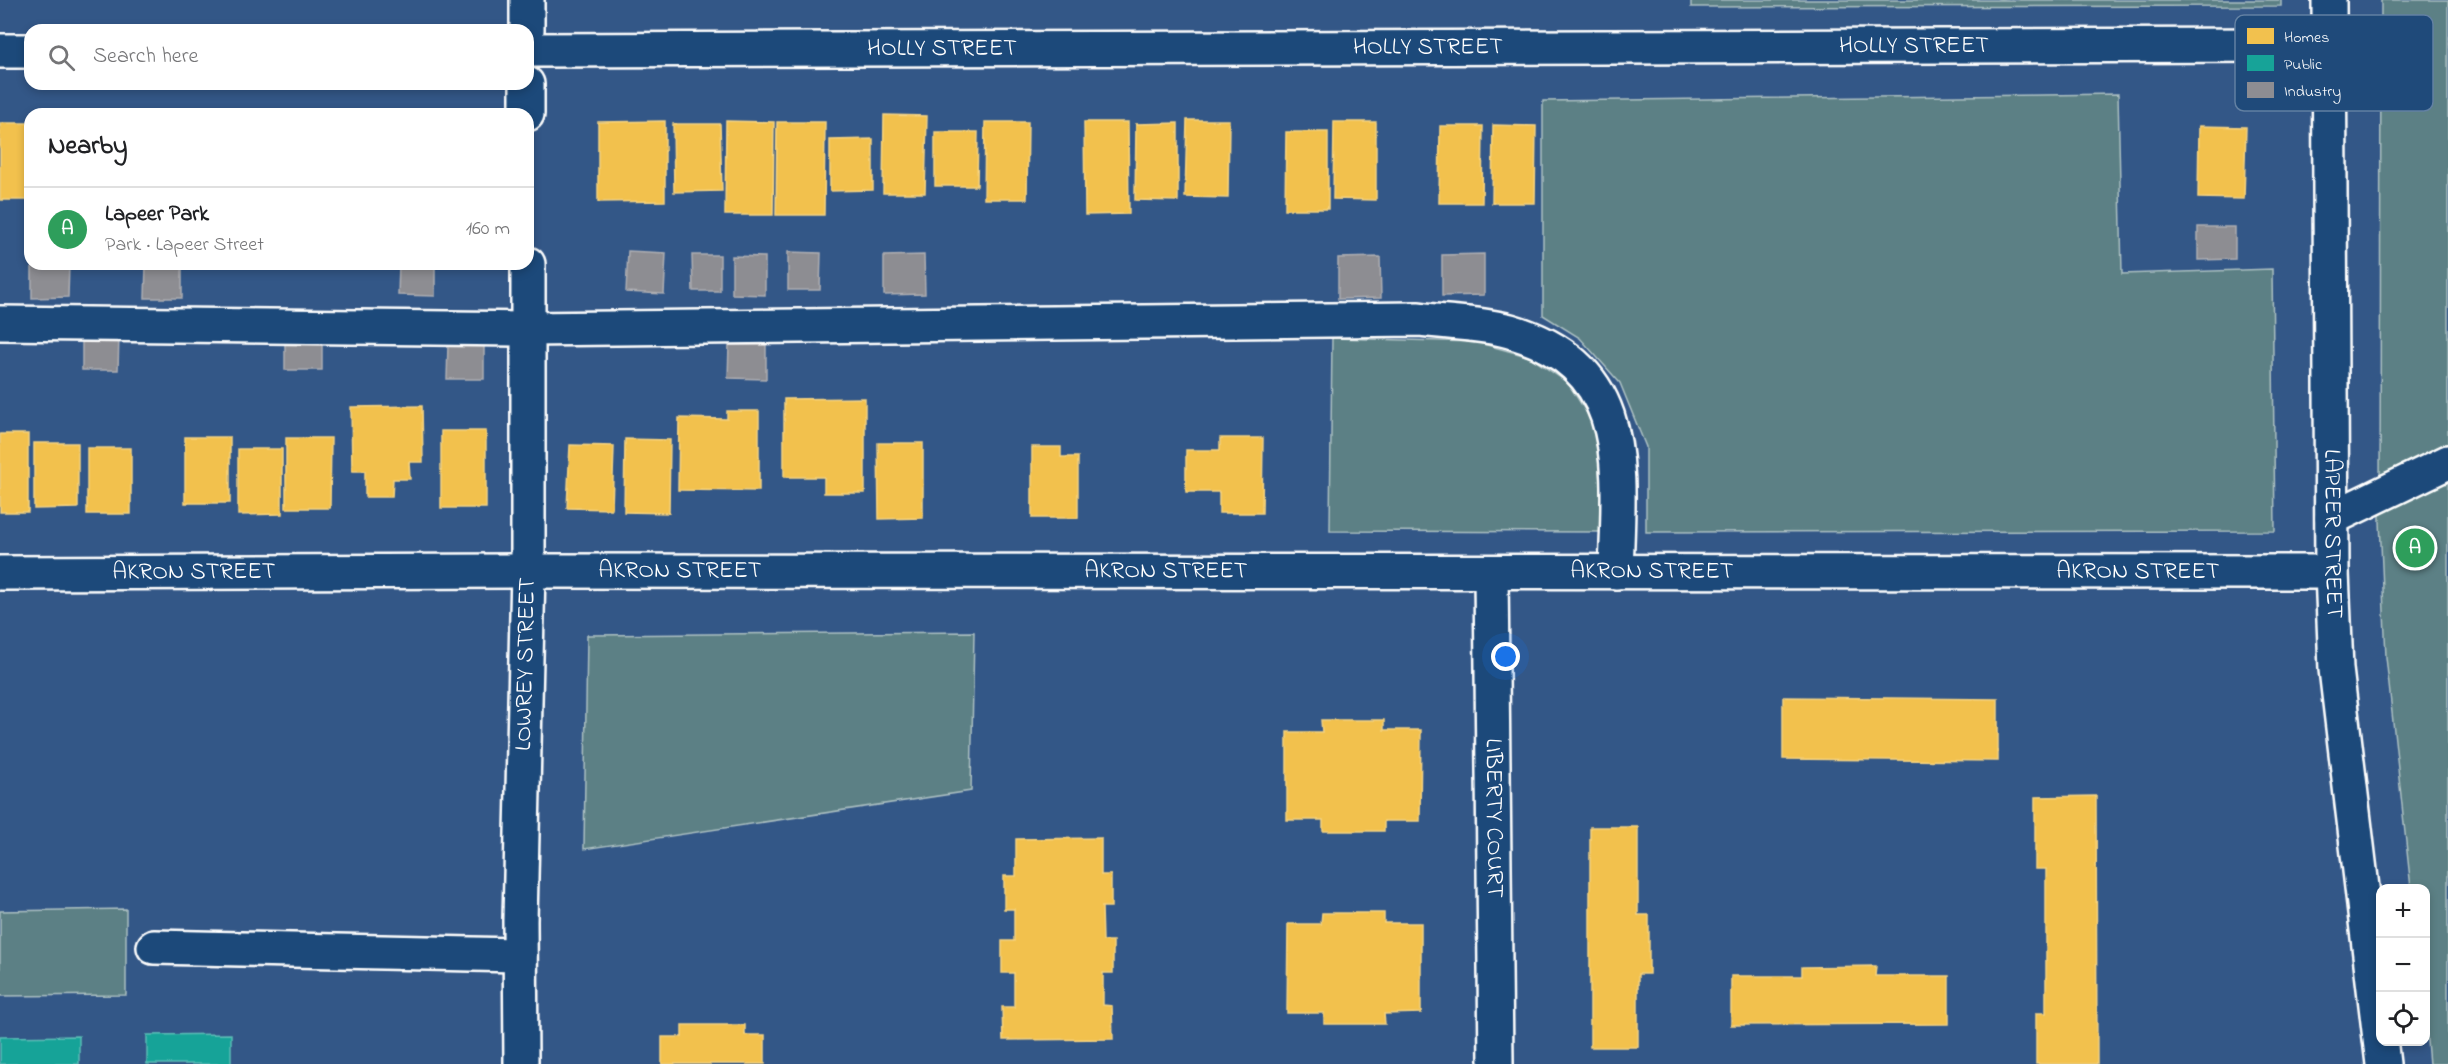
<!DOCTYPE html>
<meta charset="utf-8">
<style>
:root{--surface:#fff;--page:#f2f2f2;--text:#202124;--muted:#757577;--line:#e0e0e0;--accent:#0f766e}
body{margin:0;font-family:"Indie Flower",sans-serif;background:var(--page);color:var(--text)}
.controls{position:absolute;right:18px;bottom:18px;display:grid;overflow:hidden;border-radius:12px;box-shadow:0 3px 9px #0003}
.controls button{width:54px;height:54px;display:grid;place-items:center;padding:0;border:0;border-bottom:2px solid var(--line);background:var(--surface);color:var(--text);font:30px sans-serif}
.you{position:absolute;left:1506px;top:657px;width:21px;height:21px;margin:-15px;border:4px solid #fff;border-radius:50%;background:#1a73e8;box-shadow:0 0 0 9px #1a73e833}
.badge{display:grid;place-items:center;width:39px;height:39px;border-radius:50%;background:var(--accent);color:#fff;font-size:20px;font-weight:700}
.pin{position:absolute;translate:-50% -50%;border:3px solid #fff;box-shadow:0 2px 6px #0006}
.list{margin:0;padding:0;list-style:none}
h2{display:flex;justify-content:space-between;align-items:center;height:78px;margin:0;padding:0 24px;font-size:26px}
h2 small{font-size:20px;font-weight:400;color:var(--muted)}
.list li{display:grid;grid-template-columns:39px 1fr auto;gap:18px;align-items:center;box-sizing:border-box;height:84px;padding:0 24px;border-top:2px solid var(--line)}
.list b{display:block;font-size:22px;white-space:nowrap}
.list p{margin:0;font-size:20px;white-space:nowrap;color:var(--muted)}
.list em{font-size:20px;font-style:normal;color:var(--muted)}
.icon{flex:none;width:33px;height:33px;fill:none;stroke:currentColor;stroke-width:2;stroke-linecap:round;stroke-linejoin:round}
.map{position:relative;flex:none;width:2448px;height:1064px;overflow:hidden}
.search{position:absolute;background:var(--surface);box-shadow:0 3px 9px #0003;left:24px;top:24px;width:510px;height:66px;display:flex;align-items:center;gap:15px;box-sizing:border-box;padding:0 21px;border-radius:18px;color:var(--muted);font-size:22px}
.panel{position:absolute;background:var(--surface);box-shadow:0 3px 9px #0003;left:24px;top:108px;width:510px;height:162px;border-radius:18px}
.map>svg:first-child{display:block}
.green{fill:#5b8085;stroke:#adc0c2;stroke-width:1.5}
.homes{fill:#f2c14e;stroke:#f6d483;stroke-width:1.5}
.public{fill:#17a398;stroke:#5dbfb7;stroke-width:1.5}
.industry{fill:#8d8d92;stroke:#afafb3;stroke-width:1.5}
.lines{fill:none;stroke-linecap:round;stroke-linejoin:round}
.minor-casing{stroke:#fff;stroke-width:38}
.minor{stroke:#1f4a7a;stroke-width:33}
.labels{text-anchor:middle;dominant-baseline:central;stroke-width:6;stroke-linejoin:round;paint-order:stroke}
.street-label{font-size:24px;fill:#fff;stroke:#1f4a7a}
.key{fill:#1f4a7a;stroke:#6280a2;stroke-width:1.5}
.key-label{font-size:16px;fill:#fff}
</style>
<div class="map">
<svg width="2448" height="1064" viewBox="0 0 2448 1064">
<rect width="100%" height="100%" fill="#335787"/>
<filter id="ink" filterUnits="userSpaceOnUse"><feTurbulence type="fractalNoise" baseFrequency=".0167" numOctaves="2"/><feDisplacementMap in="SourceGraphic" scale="12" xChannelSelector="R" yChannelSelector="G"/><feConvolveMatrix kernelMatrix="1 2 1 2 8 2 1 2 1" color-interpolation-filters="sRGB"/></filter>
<g filter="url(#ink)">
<g class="green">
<path d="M1691,0h590v6l-590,1z"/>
<path d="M2381,0h67v1064h-19l-3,-35v-141h-15l-25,-231 -6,-136z"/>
<path d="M2118,94l4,180 150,-5 3,262 -629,1v-85l-26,-64 -40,-45 -37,-23v-214z"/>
<path d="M1332,338l144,4 54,15 38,26 22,35 12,37 2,77 -274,-1z"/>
<path d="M974,632l-3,159 -387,58 3,-214z"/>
<path d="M126,909v86l-126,1v-85z"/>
</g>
<g class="homes">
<path d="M884,115l43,1 -2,77h-42z"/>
<path d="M1187,120h42l-1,78 -43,-1z"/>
<path d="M665,121v80l-67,1v-80z"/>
<path d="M726,121l48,1 -1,93h-48z"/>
<path d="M777,122h48l-1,93h-48z"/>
<path d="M985,122h43l-1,77h-43z"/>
<path d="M1084,122h44l1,92 -44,1z"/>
<path d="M1334,122h42v78l-43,-1z"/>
<rect x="0" y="123" width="29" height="77"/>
<path d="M1178,123v78l-43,-1 1,-76z"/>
<path d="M673,124h47l2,67 -48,1z"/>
<path d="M1493,125l43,1 -1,77h-43z"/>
<path d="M1440,126h43l-1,77h-43z"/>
<path d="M2199,126l47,1 -2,72 -46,-1z"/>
<path d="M935,132h43l-1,54h-42z"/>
<path d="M1286,132h42v77h-43z"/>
<path d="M873,139v51l-43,1v-51z"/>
<path d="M865,398v95h-41v-16h-40v-78z"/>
<path d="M422,406l1,56h-14l1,17h-17l-1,18h-27v-26h-13l-1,-64z"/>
<path d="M727,411h32v80l-81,-1 1,-72 48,1z"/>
<rect x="441" y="431" width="45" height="77"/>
<rect x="0" y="434" width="28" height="78"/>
<rect x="185" y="437" width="45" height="66"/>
<path d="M286,438h45l-1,70h-44z"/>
<path d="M1220,438h43l-1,75h-43v-21h-33v-42h34z"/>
<path d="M625,439l45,1 -1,73 -45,-1z"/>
<path d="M34,443h44v65l-44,1z"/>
<path d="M878,443h45v75l-44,1z"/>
<path d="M570,445l44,1 -2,63 -45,-1z"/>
<path d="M1032,447h29v10h17v61h-46z"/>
<rect x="87" y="448" width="44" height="66"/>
<path d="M238,449h44v65l-44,1z"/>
<path d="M1783,697l215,2v62l-215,-2z"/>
<path d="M1321,720h63v10h37l-1,91h-36v10h-61v-11h-36v-88h35z"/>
<path d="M2096,796l1,268h-61v-51h10v-144h-11v-72z"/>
<path d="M1590,827h48v88h11v59h-11v73h-48z"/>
<path d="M1101,838v37h10v32h-9l1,34h10v32h-10v32l9,1 1,33 -110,1 -1,-33h12v-34h-12v-32h12v-32h-10v-33h12v-37z"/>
<path d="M1322,913h62v10h37v90l-37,1 1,10h-61v-11h-37l1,-89h33z"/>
<path d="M1876,966l-1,10h74v48l-218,1v-49h71v-9z"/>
<path d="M682,1025h63v10h20v29h-103v-27h20z"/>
</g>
<g class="public">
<path d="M231,1034v30h-84v-29z"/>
<path d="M79,1036v28h-79v-27z"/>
</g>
<g class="industry">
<path d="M2198,227h37v32l-37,1z"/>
<path d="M628,251l38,2 -2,41 -38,-2z"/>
<path d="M788,252l33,1 -1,37h-32z"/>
<path d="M1484,254v41l-42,1v-41z"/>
<path d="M692,255h28v36h-27z"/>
<path d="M924,255l1,39 -41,1v-39z"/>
<path d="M732,256l33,1v38l-33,-1z"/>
<path d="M1380,257l1,41 -43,1v-41z"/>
<path d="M32,264h37l-1,33 -36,1z"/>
<path d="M146,264h36v34h-37z"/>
<path d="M399,264h36v32l-37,-1z"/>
<path d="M82,335h37l-1,35h-36z"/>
<rect x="285" y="335" width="37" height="35"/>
<path d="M448,344h36v35h-37z"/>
<path d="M729,345h37v34l-38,-1z"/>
</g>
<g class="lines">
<defs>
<g id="minor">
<path d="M527,0v30"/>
<path id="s1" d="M2329,0l3,572 4,97 47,395"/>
<path id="s2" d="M528,50l1801,-5"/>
<path d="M0,51h30"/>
<path d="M527,84v30"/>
<path d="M0,323l528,6 891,-10c30,4 62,4 91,12 124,36 109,138 106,241"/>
<path d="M2332,518l116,-56"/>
<path id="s3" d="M1491,572l5,492"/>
<path id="s4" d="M0,573l528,-2 1804,1"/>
<path d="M154,947l366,8"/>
<path id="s5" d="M521,1064l-1,-143 8,-350v-307"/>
</g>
</defs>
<use href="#minor" class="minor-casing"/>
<use href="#minor" class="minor"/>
</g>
</g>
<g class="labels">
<g class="street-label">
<text stroke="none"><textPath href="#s2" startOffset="1386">HOLLY STREET</textPath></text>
<text stroke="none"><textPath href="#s2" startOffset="900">HOLLY STREET</textPath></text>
<text stroke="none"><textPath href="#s2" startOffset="414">HOLLY STREET</textPath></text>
<text stroke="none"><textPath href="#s1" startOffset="534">LAPEER STREET</textPath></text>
<text stroke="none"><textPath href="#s4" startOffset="680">AKRON STREET</textPath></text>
<text stroke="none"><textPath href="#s4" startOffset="1166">AKRON STREET</textPath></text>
<text stroke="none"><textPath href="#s4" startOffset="1652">AKRON STREET</textPath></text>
<text stroke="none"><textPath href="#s4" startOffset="2138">AKRON STREET</textPath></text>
<text stroke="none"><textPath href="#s4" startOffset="194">AKRON STREET</textPath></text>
<text stroke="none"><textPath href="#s5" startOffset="400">LOWREY STREET</textPath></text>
<text stroke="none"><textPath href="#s3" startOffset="246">LIBERTY COURT</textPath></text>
</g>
</g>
<rect x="2235" y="15" width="198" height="96" rx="9" class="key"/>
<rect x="2247" y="28" width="27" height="16" fill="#f2c14e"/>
<rect x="2247" y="55" width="27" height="16" fill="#17a398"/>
<rect x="2247" y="82" width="27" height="16" fill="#8d8d92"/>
<g class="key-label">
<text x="2284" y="42">Homes</text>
<text x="2284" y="69">Public</text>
<text x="2284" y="96">Industry</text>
</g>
</svg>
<div class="controls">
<button>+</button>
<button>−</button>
<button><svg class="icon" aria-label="locate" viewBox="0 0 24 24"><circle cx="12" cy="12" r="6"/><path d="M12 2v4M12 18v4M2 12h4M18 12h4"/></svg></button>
</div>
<div class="you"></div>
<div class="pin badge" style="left:2415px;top:548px;background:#2e9e5b">A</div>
<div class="search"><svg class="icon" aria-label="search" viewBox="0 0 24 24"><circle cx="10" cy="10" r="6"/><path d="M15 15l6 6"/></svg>Search here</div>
<section class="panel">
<h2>Nearby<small></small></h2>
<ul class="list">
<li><span class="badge" style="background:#2e9e5b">A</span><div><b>Lapeer Park</b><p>Park · Lapeer Street</p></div><em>160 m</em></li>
</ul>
</section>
</div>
